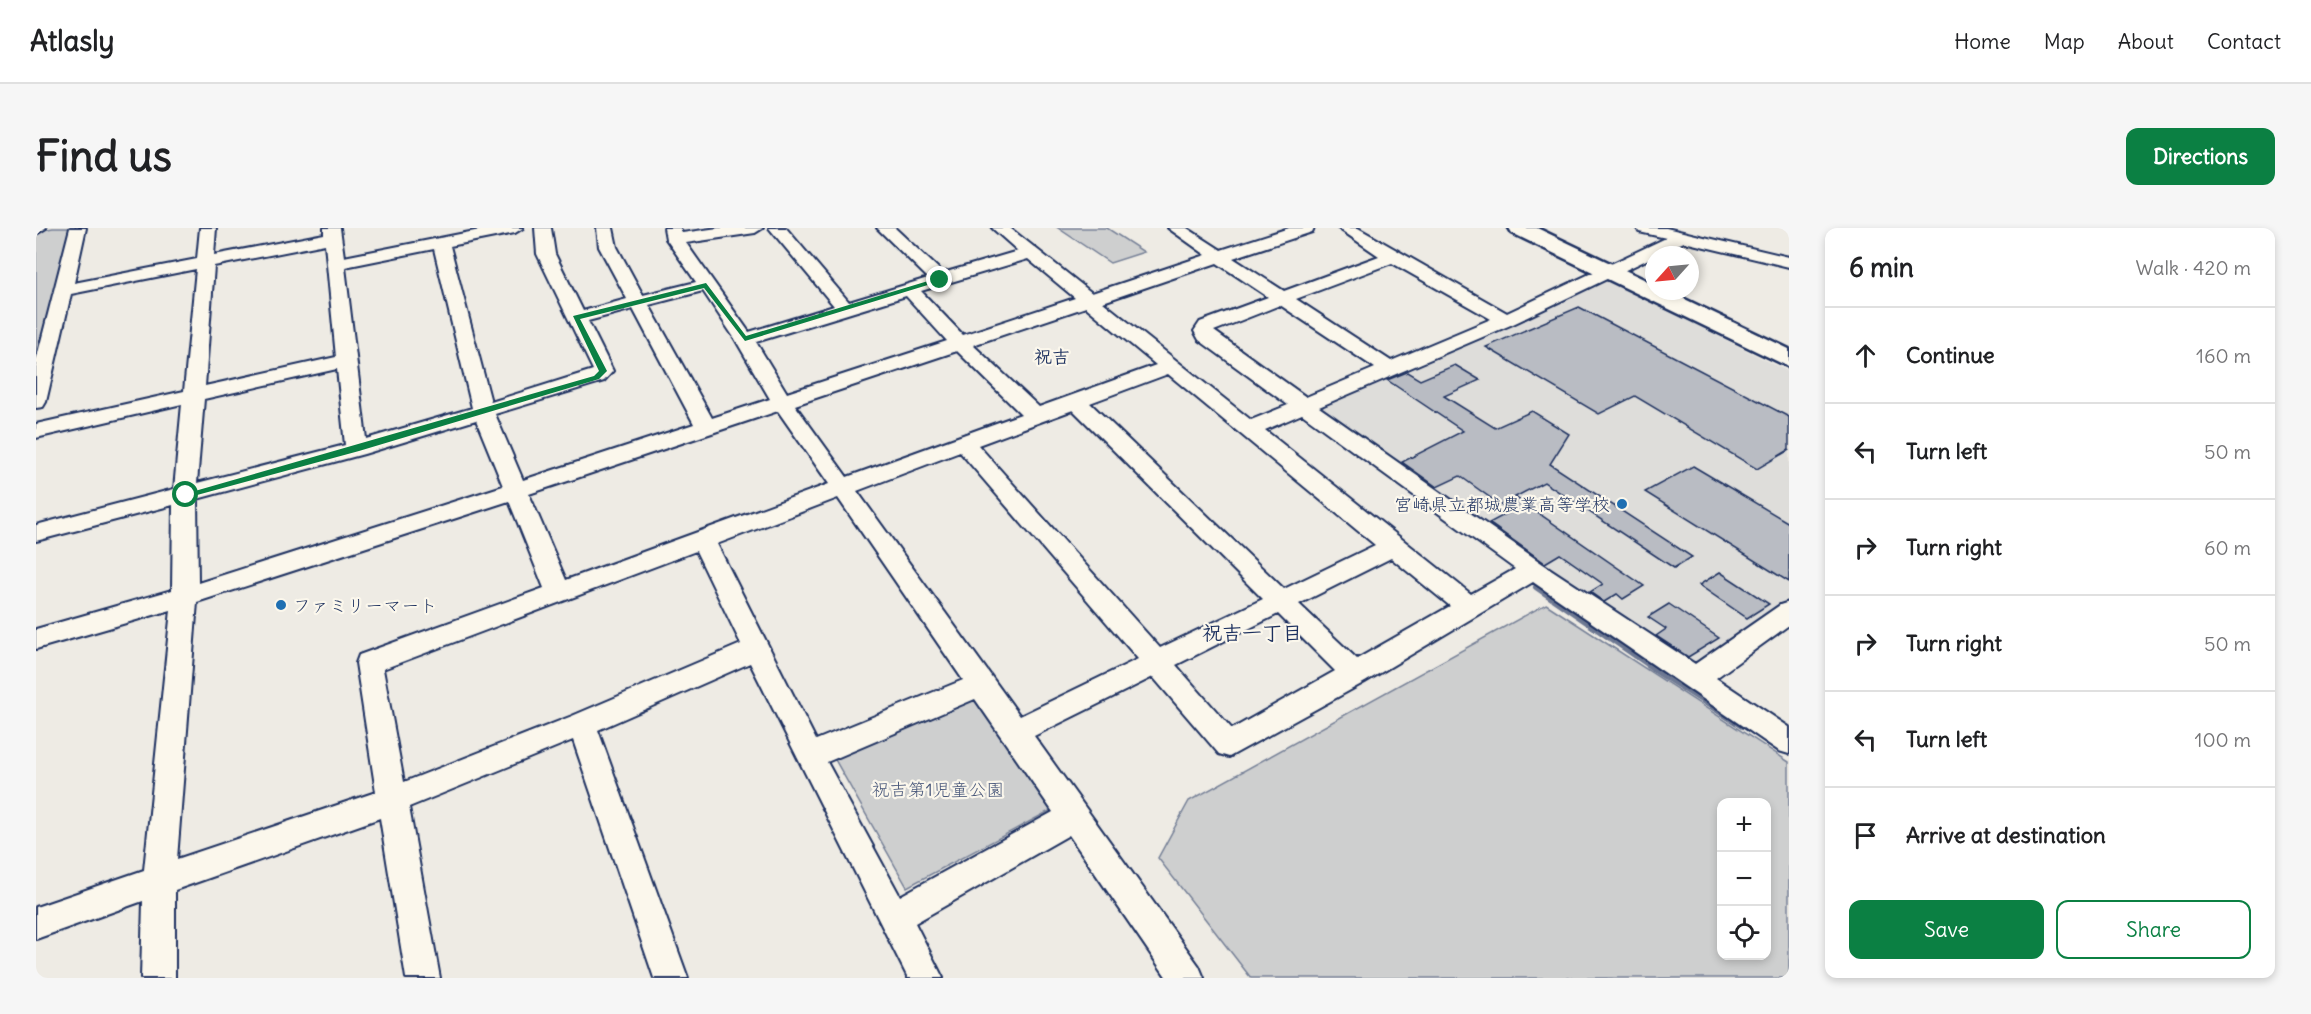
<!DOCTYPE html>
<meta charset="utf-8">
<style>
:root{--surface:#fff;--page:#f6f6f6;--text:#202124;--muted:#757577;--line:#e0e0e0;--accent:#0b8043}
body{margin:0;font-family:Delius,"Klee One",sans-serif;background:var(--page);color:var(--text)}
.controls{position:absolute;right:18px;bottom:18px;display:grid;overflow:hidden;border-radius:12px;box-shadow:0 3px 9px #0003}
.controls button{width:54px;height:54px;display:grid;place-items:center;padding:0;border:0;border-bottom:2px solid var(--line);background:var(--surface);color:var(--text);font:30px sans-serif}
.compass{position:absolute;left:1609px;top:18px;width:54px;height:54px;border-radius:50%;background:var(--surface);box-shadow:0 3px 9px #0003;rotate:243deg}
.stop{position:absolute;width:18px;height:18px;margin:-14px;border:4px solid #0b8043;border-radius:50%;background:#fff}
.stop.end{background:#0b8043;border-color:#fff;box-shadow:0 2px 6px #0008}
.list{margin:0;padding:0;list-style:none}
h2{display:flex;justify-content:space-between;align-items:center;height:78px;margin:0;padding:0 24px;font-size:26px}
h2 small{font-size:20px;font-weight:400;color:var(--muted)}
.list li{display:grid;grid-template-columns:39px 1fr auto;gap:18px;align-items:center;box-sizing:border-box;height:96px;padding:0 24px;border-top:2px solid var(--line)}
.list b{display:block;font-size:22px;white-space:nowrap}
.list em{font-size:20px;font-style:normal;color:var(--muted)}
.actions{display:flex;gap:12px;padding:18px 24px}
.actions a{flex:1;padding:14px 0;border:2px solid var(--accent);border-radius:12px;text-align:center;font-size:21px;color:var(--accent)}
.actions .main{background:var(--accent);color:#fff}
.icon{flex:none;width:33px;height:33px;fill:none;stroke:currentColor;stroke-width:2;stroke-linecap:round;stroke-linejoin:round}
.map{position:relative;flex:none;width:1753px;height:750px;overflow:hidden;border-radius:12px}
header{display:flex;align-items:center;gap:36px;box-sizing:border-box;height:84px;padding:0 30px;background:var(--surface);border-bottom:2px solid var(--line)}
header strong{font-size:28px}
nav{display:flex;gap:33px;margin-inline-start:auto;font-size:21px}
.intro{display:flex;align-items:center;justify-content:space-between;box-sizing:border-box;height:144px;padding:0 36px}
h1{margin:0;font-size:42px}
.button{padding:15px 27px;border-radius:12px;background:var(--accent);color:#fff;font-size:21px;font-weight:700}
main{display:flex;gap:36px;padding:0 36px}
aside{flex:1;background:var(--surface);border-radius:12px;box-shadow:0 3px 9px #0003}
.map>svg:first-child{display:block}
.built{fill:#deddda}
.green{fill:#cecfcf;stroke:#747f96;stroke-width:1.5;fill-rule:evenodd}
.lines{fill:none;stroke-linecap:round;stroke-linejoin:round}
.stream-far1{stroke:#6d7892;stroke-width:6}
.stream{stroke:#6d7892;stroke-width:8}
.building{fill:#b9bcc3;stroke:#1b2f5e;stroke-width:1.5}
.minor-casing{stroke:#1b2f5e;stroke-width:4}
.highway-casing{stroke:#1b2f5e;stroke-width:5}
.minor{fill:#fbf7ec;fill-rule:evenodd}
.highway{fill:#fbf7ec;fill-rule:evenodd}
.route{fill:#0b8043}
.poi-dot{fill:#1f6fb2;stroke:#fbf7ec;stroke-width:2}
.labels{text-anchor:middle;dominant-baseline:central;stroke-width:4.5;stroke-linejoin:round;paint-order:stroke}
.far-quarter-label{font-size:18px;font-weight:bold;fill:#1b2f5e;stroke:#fbf7ec}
.poi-label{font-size:18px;fill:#1b2f5e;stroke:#fbf7ec;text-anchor:end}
.park-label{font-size:18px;fill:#48577a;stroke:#fbf7ec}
.neighbourhood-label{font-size:20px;font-weight:bold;fill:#1b2f5e;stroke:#fbf7ec}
</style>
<header>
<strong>Atlasly</strong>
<nav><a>Home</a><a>Map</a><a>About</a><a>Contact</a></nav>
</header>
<div class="intro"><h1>Find us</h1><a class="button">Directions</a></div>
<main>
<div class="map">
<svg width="1753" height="750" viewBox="0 0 1753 750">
<rect width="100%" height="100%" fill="#eeebe4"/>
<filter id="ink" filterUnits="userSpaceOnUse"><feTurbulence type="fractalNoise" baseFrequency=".0167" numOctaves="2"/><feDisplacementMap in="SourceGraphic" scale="12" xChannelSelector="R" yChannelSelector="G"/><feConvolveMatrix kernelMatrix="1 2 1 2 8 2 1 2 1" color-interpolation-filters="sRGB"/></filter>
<g filter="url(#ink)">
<path class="built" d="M1572,52l181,92v226l-101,70 -367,-257 -1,-5z"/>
<g class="green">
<path d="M17,0h19l-36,138v-135z"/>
<path d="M1022,0h49l37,24 -34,11z"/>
<path d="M1510,376l243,158v216h-538l-93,-120 31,-57zM1730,574v154h-44v-154z"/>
<path d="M943,465l76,115 -148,79 -74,-131z"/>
</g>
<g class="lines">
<path class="stream-far1" d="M1500,359l116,80"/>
<path class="stream" d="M1614,438l92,59"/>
</g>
<g class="building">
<path d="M1543,79l210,110v33l-32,19 -122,-73 -36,18 -113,-67z"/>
<path d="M1419,137l25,15 -36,16 51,32 37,-17 37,23 -19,30 142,93 -18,11 -130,-86 -29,15 129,89 -21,13 -6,-5 -13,8 -14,-10 13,-8 -43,-30 -15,9 -56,-40 21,-11 -50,-36 -23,11 -35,-25 61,-31 -76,-51 20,-8 13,8z"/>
<path d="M1657,238l96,57v59l-144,-90z"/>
<path d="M1684,344l49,32 -22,14 -48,-33z"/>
<path d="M1633,376l50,34 -31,19 -32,-21 10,-7 -18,-12z"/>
</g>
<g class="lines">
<defs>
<g id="minor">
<path d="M0,0h10l-8,5z"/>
<path d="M34,0h16l-12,55 123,-24 3,-31h16l-2,27 110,-21v-6h16l4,29 146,-29h33l-8,5 -65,13 41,156 102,-32 -56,-116 -2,-26h16l4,26 28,57 44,-12 -28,-52 -2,-19h16l4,19 26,48 53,-13 -30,-43 -2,-11h16l2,5 36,-5h45l-8,5 -69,10 63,89 85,-26 -65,-78h17l63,74 79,-24 -51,-50h18l48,45 75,-22 -26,-23h18l82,65 114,-38 -38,-27h19l34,22 68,-22h25l-2,4 -79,26 51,33 95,-35 -41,-28h20l149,85 159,-75 -27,-6 -2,-4h29l123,29v10l-105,-25 -171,82 -194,83 224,157 152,100 85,-59 9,-3v23l-73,53 73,49v27l-10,-3 -246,-169 -168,100 -136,75 -10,-3 -66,-77 -119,59 165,230 5,12h-37l-98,-143 -154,88 28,55h-35l-158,-315 -152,67 90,248h-34l-81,-238 -164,67 31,171h-34l-26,-160 -205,72v88h-34l2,-77 -107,38v-32l108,-37 27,-260 -135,39v-20l136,-39 1,-85 -137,36v-16l138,-36 8,-85 -146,34v-14l148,-33 12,-122 -125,25 -25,108 -3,5 -7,1v-47zM289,16l11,113 -131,29 9,-120zM398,21l38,159 -106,31 -21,-172zM992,31l47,39 -112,37 -42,-44zM1181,35l51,34 -68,25 -6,9 5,9 89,65 -37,15 -148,-118zM1356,35l99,56 -100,42 -95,-62zM667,63l32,48 35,60 -58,19 -63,-113zM870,68l41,45 -160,52 -31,-51zM1244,77l95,63 -69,29 -92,-66zM1050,79l70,58 -117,42 -66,-62zM597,81l61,115 -171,56 -28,-66 109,-33 9,-10 -25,-50zM921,123l64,63 -174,63 -52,-72zM301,141l8,76 -148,38 7,-84zM1132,146l207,171 -91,44 -194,-186zM1037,182l190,189 -103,49 -182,-203zM742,183l51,73 -263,96 -37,-86zM1266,186l213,155 -44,25 -206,-164zM440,192l27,66 -305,97 -1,-84 167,-45zM924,224l178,207 -118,57 -163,-225zM802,270l125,182 -147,60 -99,-196zM473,273l35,87 -185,67 -3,8 20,129 -199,67 20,-257zM660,323l45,93 -169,72 -168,66 -21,-113zM1355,330l59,48 -93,53 -58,-55zM1242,386l57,57 -103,58 -56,-64zM939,471l78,113 -153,84 -73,-134z"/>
</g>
<path id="highway" d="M1473,0h28l117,56v7h14l121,58v18l-277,-134z"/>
</defs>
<use href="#minor" class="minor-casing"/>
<use href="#highway" class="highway-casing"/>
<use href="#minor" class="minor"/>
<use href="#highway" class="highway"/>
</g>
</g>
<path class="route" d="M902,50l6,2 -199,61 -41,-53 -124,31 27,52 -8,8 -240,72 -173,47 -5,-3 413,-119 5,-5 -26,-55 133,-33 40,53z"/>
<g class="poi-dot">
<circle cx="1586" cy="276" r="6"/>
<circle cx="245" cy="377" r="6"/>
</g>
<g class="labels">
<g class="far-quarter-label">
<text x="1016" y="128">祝吉</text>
</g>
<g class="poi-label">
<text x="1574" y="276">宮崎県立都城農業高等学校</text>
<text x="257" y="377" text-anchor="start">ファミリーマート</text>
</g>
<g class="park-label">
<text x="902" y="561">祝吉第1児童公園</text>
</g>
<g class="neighbourhood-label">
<text x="1216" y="404">祝吉一丁目</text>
</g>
</g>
</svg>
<div class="controls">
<button>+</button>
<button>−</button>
<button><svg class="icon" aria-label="locate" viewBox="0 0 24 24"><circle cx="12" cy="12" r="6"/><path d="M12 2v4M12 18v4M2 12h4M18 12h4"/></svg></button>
</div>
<svg class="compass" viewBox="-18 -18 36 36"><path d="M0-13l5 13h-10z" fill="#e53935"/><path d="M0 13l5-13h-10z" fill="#757577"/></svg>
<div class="stop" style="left:150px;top:267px"></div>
<div class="stop end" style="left:904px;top:52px"></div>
</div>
<aside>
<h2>6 min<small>Walk · 420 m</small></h2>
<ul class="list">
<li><svg class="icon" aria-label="ahead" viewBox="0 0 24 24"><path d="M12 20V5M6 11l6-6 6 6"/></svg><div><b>Continue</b></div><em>160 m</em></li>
<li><svg class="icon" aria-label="left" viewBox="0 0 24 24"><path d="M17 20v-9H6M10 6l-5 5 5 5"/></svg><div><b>Turn left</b></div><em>50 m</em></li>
<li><svg class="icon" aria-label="right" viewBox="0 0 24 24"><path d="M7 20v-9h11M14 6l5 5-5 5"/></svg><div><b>Turn right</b></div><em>60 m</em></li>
<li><svg class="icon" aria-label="right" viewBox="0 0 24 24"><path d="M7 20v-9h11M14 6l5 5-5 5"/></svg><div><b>Turn right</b></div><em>50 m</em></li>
<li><svg class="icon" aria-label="left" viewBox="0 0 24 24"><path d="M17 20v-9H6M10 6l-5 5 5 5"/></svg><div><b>Turn left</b></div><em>100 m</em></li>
<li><svg class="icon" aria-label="arrive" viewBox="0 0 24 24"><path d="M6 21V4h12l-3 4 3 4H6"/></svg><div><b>Arrive at destination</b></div></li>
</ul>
<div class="actions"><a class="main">Save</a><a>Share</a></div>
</aside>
</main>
